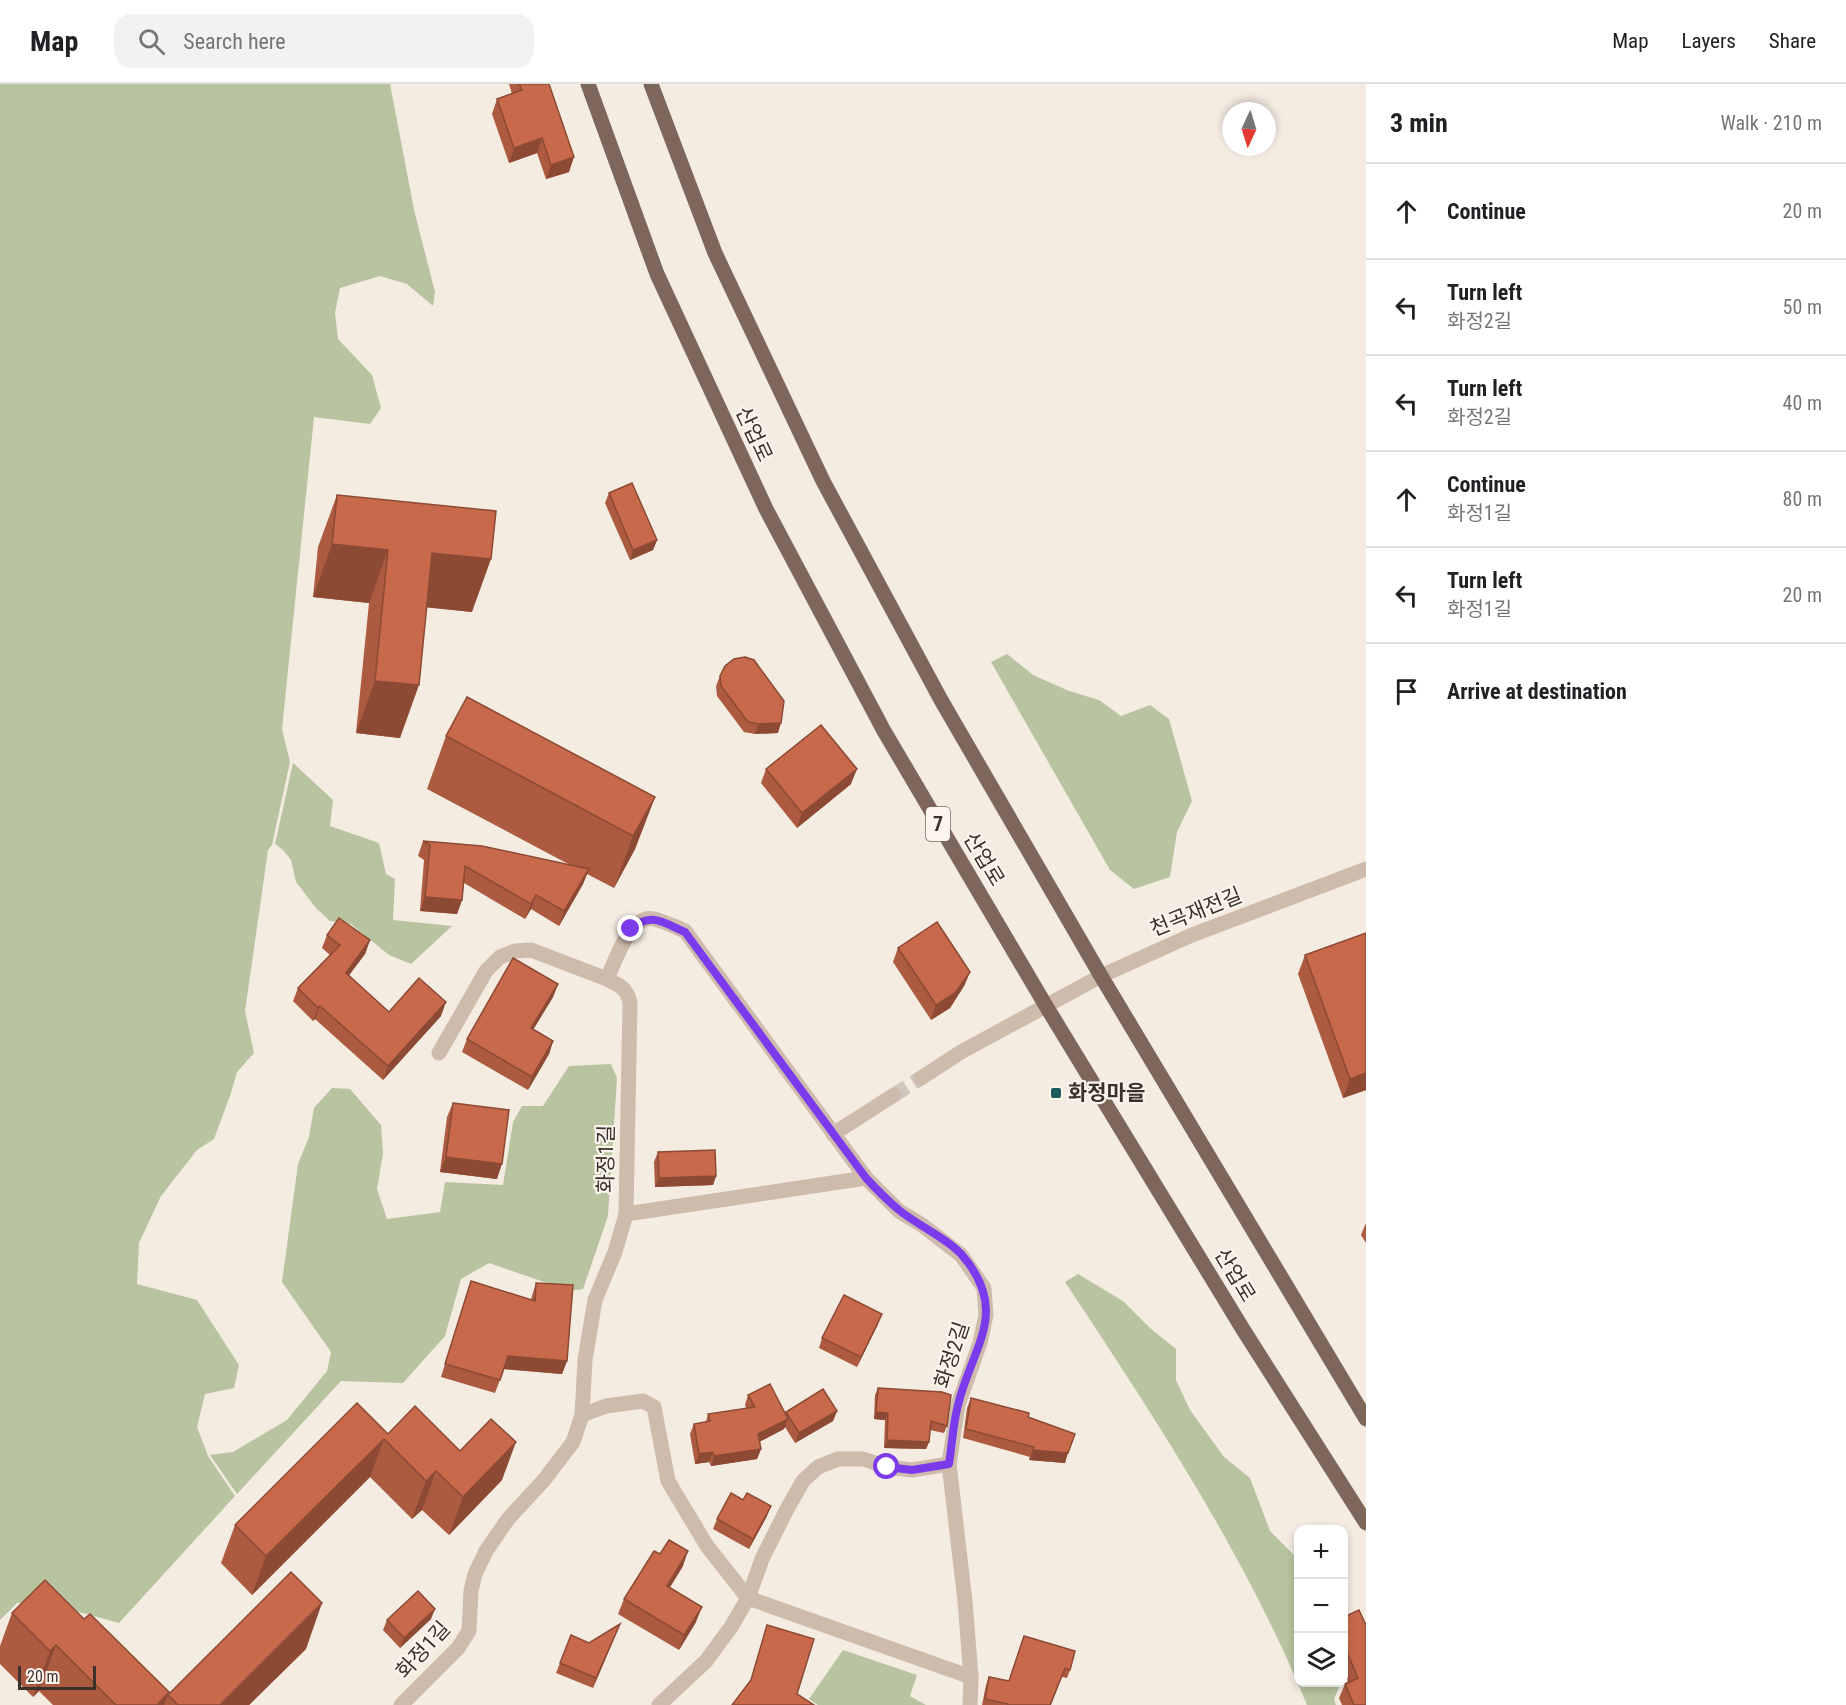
<!DOCTYPE html>
<meta charset="utf-8">
<style>
:root{--surface:#fff;--page:#f2f2f2;--text:#202124;--muted:#757577;--line:#e0e0e0}
body{margin:0;font-family:"Roboto Condensed","Noto Sans KR",sans-serif;background:var(--page);color:var(--text)}
.controls{position:absolute;right:18px;bottom:18px;display:grid;overflow:hidden;border-radius:12px;box-shadow:0 3px 9px #0003}
.controls button{width:54px;height:54px;display:grid;place-items:center;padding:0;border:0;border-bottom:2px solid var(--line);background:var(--surface);color:var(--text);font:30px sans-serif}
.compass{position:absolute;left:1222px;top:18px;width:54px;height:54px;border-radius:50%;background:var(--surface);box-shadow:0 3px 9px #0003;rotate:184deg}
.scale{position:absolute;left:18px;bottom:15px;width:78px;box-sizing:border-box;padding-left:6px;border:3px solid #3b302b;border-top:0;font-size:16px;line-height:21px;white-space:nowrap;color:#3b302b;-webkit-text-stroke:4px #fbf5ee;paint-order:stroke}
.stop{position:absolute;width:18px;height:18px;margin:-14px;border:4px solid #7c3aed;border-radius:50%;background:#fff}
.stop.end{background:#7c3aed;border-color:#fff;box-shadow:0 2px 6px #0008}
.list{margin:0;padding:0;list-style:none}
h2{display:flex;justify-content:space-between;align-items:center;height:78px;margin:0;padding:0 24px;font-size:26px}
h2 small{font-size:20px;font-weight:400;color:var(--muted)}
.list li{display:grid;grid-template-columns:39px 1fr auto;gap:18px;align-items:center;box-sizing:border-box;height:96px;padding:0 24px;border-top:2px solid var(--line)}
.list b{display:block;font-size:22px;white-space:nowrap}
.list p{margin:0;font-size:20px;white-space:nowrap;color:var(--muted)}
.list em{font-size:20px;font-style:normal;color:var(--muted)}
.icon{flex:none;width:33px;height:33px;fill:none;stroke:currentColor;stroke-width:2;stroke-linecap:round;stroke-linejoin:round}
.map{position:relative;flex:none;width:1366px;height:1621px;overflow:hidden}
header{display:flex;align-items:center;gap:36px;box-sizing:border-box;height:84px;padding:0 30px;background:var(--surface);border-bottom:2px solid var(--line)}
header strong{font-size:28px}
nav{display:flex;gap:33px;margin-inline-start:auto;font-size:21px}
.search{width:420px;height:54px;background:var(--page);display:flex;align-items:center;gap:15px;box-sizing:border-box;padding:0 21px;border-radius:18px;color:var(--muted);font-size:22px}
main{display:flex}
aside{flex:1;background:var(--surface)}
.map>svg:first-child{display:block}
.green{fill:#b8c4a0}
.lines{fill:none;stroke-linecap:round;stroke-linejoin:round}
.street-tunnel{stroke:#cfc6bd;stroke-width:15;stroke-dasharray:15 8;stroke-linecap:butt}
.street{stroke:#cdbbac;stroke-width:15}
.primary{stroke:#7d675c;stroke-width:15}
.wall{fill:#ac5a40}
.shaded-wall{fill:#8c4a34}
.building{fill:#c8694b;stroke:#8c4a34;stroke-width:1.5}
.route{stroke:#7c3aed;stroke-width:8}
.poi-dot{fill:#1f5a5e;stroke:#fbf5ee;stroke-width:2}
.labels{text-anchor:middle;dominant-baseline:central;stroke-width:4.5;stroke-linejoin:round;paint-order:stroke}
.shield{fill:#fbf5ee;stroke:#756b66;stroke-width:1.5}
.shield-label{font-size:20px;font-weight:bold;fill:#3b302b}
.street-label{font-size:21px;fill:#3b302b;stroke:#fbf5ee}
.poi-label{font-size:21px;font-weight:bold;fill:#3b302b;stroke:#fbf5ee;text-anchor:start}
</style>
<header>
<strong>Map</strong>
<div class="search"><svg class="icon" aria-label="search" viewBox="0 0 24 24"><circle cx="10" cy="10" r="6"/><path d="M15 15l6 6"/></svg>Search here</div>
<nav><a>Map</a><a>Layers</a><a>Share</a></nav>
</header>
<main>
<div class="map">
<svg width="1366" height="1621" viewBox="0 0 1366 1621">
<rect width="100%" height="100%" fill="#f4ebe1"/>
<g class="green">
<path d="M0,0h390l24,126 21,82 -2,14 -26,-22 -27,-8 -40,12 -5,25 3,26 34,36 9,33 -11,16 -56,-7 -32,312 8,33 -18,83 -4,5 -23,161 9,42 -17,19 -6,21 -17,46 -17,11 -36,46 -22,47 -2,41 60,16 42,65 -5,23 -29,6 -8,33 11,29 27,40 -116,127 -73,-20h-29l-17,17z"/>
<path d="M1007,570l26,21 36,16 30,9 22,16 29,-11 19,14 23,82 -15,31 -7,45 -36,12 -24,-19 -119,-208z"/>
<path d="M293,679l40,37 -3,26 49,17 7,31 9,5 -2,41 59,6 -41,38 -22,-9 -38,-31 -21,-3 -14,-13 -20,-26 -5,-22 -8,-10 -8,-6z"/>
<path d="M611,980l6,14 -9,138 -25,73 -13,2 -81,-28 -28,16 -16,57 -42,47 -62,-2 -104,113 -27,-39 23,-3 54,-32 40,-49 4,-19 -49,-70 16,-118 11,-27 5,-29 18,-20 18,1 31,36 2,28 -6,36 10,30 53,-7 5,-30 58,3 10,-63 9,-16h21l26,-40z"/>
<path d="M1078,1190l45,27 27,27 26,21v31l14,30 34,47 26,21 20,53 28,28v123l41,1 1,2 -6,14 2,6h-29c-62,-151 -152,-287 -242,-423z"/>
<path d="M843,1566l74,25 -7,21 16,9h-108l-9,-6z"/>
</g>
<g class="lines">
<path class="street-tunnel" d="M894,1011l27,-17"/>
<g class="street">
<path d="M439,969l47,-82 14,-14 15,-6 16,-1 76,29"/>
<path d="M921,994l40,-26 140,-76 91,-41 174,-66"/>
<path d="M833,1050l61,-39"/>
<path d="M626,1130l240,-36"/>
<path d="M582,1331l24,-9 37,-5 11,6 14,74 39,65 41,52 223,79"/>
<path d="M401,1621l57,-57 11,-17 2,-40 4,-17 11,-23 22,-32 36,-39 29,-38 9,-27 3,-55 10,-60 20,-48 11,-38 4,-211c-3,-15 -11,-18 -23,-24 8,-17 23,-66 47,-60 10,2 21,8 31,12l181,247 33,33 23,14 39,30 23,33 2,27 -6,28 -22,62 -9,59 16,137 6,76 -1,28"/>
<path d="M659,1621l47,-44 25,-34 17,-29 14,-39 25,-50 16,-28 15,-14 20,-8h25l24,8 25,3 37,-6"/>
</g>
<g class="primary">
<path d="M588,0l69,190 109,235 118,222 162,275 198,325 122,192"/>
<path d="M651,0l64,169 108,228 118,219 160,276 265,443"/>
</g>
</g>
<g class="wall">
<path d="M509,0h40l20,88 -23,7 -9,-26 -28,10 -17,-49 5,-15 15,-5z"/>
<path d="M609,409l48,47 -4,10 -23,10 -25,-57z"/>
<path d="M337,411l135,117 -45,-5 -27,131 -44,-5 13,-130 -56,-6 5,-50z"/>
<path d="M720,592l58,57 -23,1 -11,-2 -27,-36 -1,-10z"/>
<path d="M446,652l209,61 -20,52 -21,39 -27,-14 -4,10 -24,42 -28,-17 -6,10 -61,-36 -2,17 -5,14 -37,-3 4,-51 -6,-4 5,-15 149,25 -145,-77z"/>
<path d="M766,685l85,15 -54,44 -36,-45z"/>
<path d="M327,851l43,5 -5,14 -16,21 40,37 52,4 -58,64 -68,-61 -2,2 -20,-20 5,-13 32,-33 -8,-7z"/>
<path d="M898,864l72,24 -6,14 -14,22 -19,12 -38,-58z"/>
<path d="M1305,871l61,135 -23,8 -45,-124z"/>
<path d="M558,900l-5,13 -20,33 20,11 -4,13 -21,36 -66,-38 5,-13z"/>
<path d="M453,1019l44,76 -57,-7 7,-55z"/>
<path d="M658,1068l58,24 -3,9 -58,2 -1,-25z"/>
<path d="M1366,1140v19l-5,-8 4,-10z"/>
<path d="M471,1197l60,19 1,-4 4,-13 31,78 -5,13 -58,-5 -9,24 -54,-16z"/>
<path d="M878,1240l-21,43 -38,-19 3,-10z"/>
<path d="M878,1304l69,38 -3,7 -14,-3 -1,12 -3,7 -42,-1 1,-28 -11,-1 1,-24z"/>
<path d="M748,1311l37,19 1,-2 51,-1 -4,10 -38,22 -10,-16 -1,2 -25,13 2,7 -4,10 -46,7 -2,-4 -14,2 -5,-30 4,-10 12,-2 2,-8 38,-6 -1,-3z"/>
<path d="M971,1314l57,19 37,46 -36,-3 1,-3 -67,-19 4,-30z"/>
<path d="M388,1350l114,46 -53,55 -27,-25 -10,9 -42,-42 -118,118 -31,-32 14,-38z"/>
<path d="M767,1432l-18,33 -36,-20 4,-10z"/>
<path d="M660,1470l23,12 -13,21 26,35 -17,28 -61,-36 6,-15z"/>
<path d="M12,1529l157,81 137,-45 -57,56h-196l-14,-14 -6,6 -33,-33v-18z"/>
<path d="M1344,1533l22,88h-24l-3,-7 6,-14 3,-2 -4,-10z"/>
<path d="M431,1535l-31,29 -17,-18 4,-10z"/>
<path d="M616,1550l-23,54 -37,-15 4,-10 29,-20z"/>
<path d="M1024,1552l46,34 -3,8 -5,-1 -11,28h-69l4,-20 3,-8 20,4z"/>
</g>
<g class="shaded-wall">
<path d="M542,54l-5,15 -28,10 5,-15z"/>
<path d="M574,73l-5,15 -23,7 5,-14z"/>
<path d="M657,456l-4,10 -23,10 3,-10z"/>
<path d="M332,460l56,6 -19,53 -56,-6z"/>
<path d="M432,469l59,6 -19,53 -59,-6z"/>
<path d="M375,597l44,4 -19,53 -44,-5z"/>
<path d="M781,639l-3,10 -23,1 4,-10z"/>
<path d="M857,685l-6,15 -54,44 5,-15z"/>
<path d="M655,713l-20,52 -21,39 19,-52z"/>
<path d="M589,785l-6,15 -24,42 5,-15z"/>
<path d="M536,811l-5,14 -6,10 6,-15z"/>
<path d="M425,813l37,3 -5,14 -37,-3z"/>
<path d="M370,856l-5,14 -24,32 5,-13z"/>
<path d="M970,888l-6,14 -14,22 -19,12 5,-15z"/>
<path d="M558,900l-5,13 -27,44 5,-13z"/>
<path d="M446,918l-5,14 -58,64 5,-14z"/>
<path d="M320,922l-5,13 -2,2 5,-13z"/>
<path d="M553,957l-4,13 -21,36 4,-13z"/>
<path d="M1366,989v17l-23,8 7,-19z"/>
<path d="M446,1073l56,7 -5,15 -57,-7z"/>
<path d="M716,1092l-3,9 -58,2 4,-9z"/>
<path d="M882,1230l-4,10 -21,43 4,-10z"/>
<path d="M508,1272l59,5 -5,13 -59,-5z"/>
<path d="M837,1327l-4,10 -38,22 4,-10z"/>
<path d="M876,1328l12,1 -3,7 -11,-1z"/>
<path d="M788,1335l-4,10 -29,15 3,-10z"/>
<path d="M384,1355l-14,38 -118,118 14,-39z"/>
<path d="M887,1356l42,2 -3,7 -42,-1z"/>
<path d="M516,1358l-14,38 -53,55 14,-38z"/>
<path d="M761,1365l-4,10 -46,7 3,-10z"/>
<path d="M1033,1366l35,3 -3,10 -36,-3z"/>
<path d="M713,1368l-4,10 -14,2 4,-10z"/>
<path d="M436,1387l-14,39 -10,9 14,-38z"/>
<path d="M771,1422l-4,10 -18,33 4,-10z"/>
<path d="M688,1467l-5,15 -21,34 5,-14z"/>
<path d="M322,1519l-16,46 -57,56h-29z"/>
<path d="M702,1523l-6,15 -17,28 5,-15z"/>
<path d="M435,1525l-4,10 -31,29 4,-10z"/>
<path d="M620,1540l-4,10 -23,54 3,-10z"/>
<path d="M56,1561l-17,46 -6,6 17,-46z"/>
<path d="M169,1608l-5,13h-7z"/>
</g>
<g class="building">
<path d="M519,0h30l25,73 -23,8 -9,-27 -28,10 -17,-49 25,-9z"/>
<path d="M632,399l25,57 -24,10 -24,-57z"/>
<path d="M337,411l159,16 -5,48 -59,-6 -13,132 -44,-4 13,-131 -56,-6z"/>
<path d="M745,573l9,3 30,41 -3,22 -22,1 -11,-2 -27,-36 -1,-10 5,-10 9,-7z"/>
<path d="M467,613l188,100 -22,39 -187,-100z"/>
<path d="M821,641l36,44 -55,44 -36,-44z"/>
<path d="M423,757l59,5 107,23 -25,42 -28,-16 -5,9 -66,-38 -3,34 -37,-3 5,-52z"/>
<path d="M339,834l31,22 -24,33 43,39 30,-34 27,24 -58,64 -68,-60 -2,2 -20,-20 42,-43 -13,-10z"/>
<path d="M937,838l33,50 -15,21 -19,12 -38,-57z"/>
<path d="M1366,849v140l-16,6 -45,-124z"/>
<path d="M513,874l45,26 -27,44 22,13 -21,36 -65,-38z"/>
<path d="M453,1019l56,7 -7,54 -56,-7z"/>
<path d="M715,1066l1,26 -57,2 -1,-26z"/>
<path d="M471,1197l64,20 1,-18 37,2 -6,76 -59,-5 -8,24 -55,-16z"/>
<path d="M844,1211l38,19 -21,43 -39,-19z"/>
<path d="M770,1300l18,35 -30,15 3,15 -47,7 -1,-4 -14,2 -5,-30 16,-3 -2,-7 47,-7 -7,-12z"/>
<path d="M878,1304l64,4 9,3 -4,31 -16,-5 -2,21 -42,-2 1,-27 -12,-1z"/>
<path d="M823,1305l14,22 -38,22 -13,-21z"/>
<path d="M971,1314l58,15 -1,4 47,17 -7,19 -35,-3 1,-3 -68,-18z"/>
<path d="M357,1319l31,31 27,-28 45,45 31,-32 25,23 -53,55 -27,-26 -10,10 -42,-42 -118,117 -31,-31z"/>
<path d="M731,1409l12,7 4,-7 24,13 -18,33 -36,-20z"/>
<path d="M669,1456l19,11 -21,35 35,21 -18,28 -60,-36 30,-48 6,3z"/>
<path d="M291,1488l31,31 -102,102h-42l-10,-10z"/>
<path d="M45,1496l39,39 6,-5 79,78 -12,13h-41l-60,-60 -6,6 -38,-38z"/>
<path d="M418,1507l17,18 -31,29 -17,-18z"/>
<path d="M1359,1526l7,15v80h-12l-9,-21 13,-6 -14,-33v-28z"/>
<path d="M620,1540l-24,54 -36,-15 11,-28 18,8z"/>
<path d="M767,1541l47,14 -17,55 17,11h-82l19,-25z"/>
<path d="M1024,1552l51,15 -5,19 -5,-2 -15,37h-42v-1l-23,-5 4,-22 20,4z"/>
</g>
<g class="lines">
<path class="route" d="M631,845c20,-18 33,-6 54,3l181,246c10,11 21,22 33,32 18,15 48,28 63,45 49,57 10,92 -4,150 -5,19 -6,40 -9,59l-37,6 -25,-3"/>
</g>
<rect class="poi-dot" x="1050" y="1003" width="12" height="12" rx="3"/>
<g class="labels">
<rect class="shield" x="926" y="723" width="24" height="34" rx="4.5"/>
<g class="shield-label">
<text x="938" y="740">7</text>
</g>
<g class="street-label">
<text transform="translate(754 350) rotate(65)">산업로</text>
<text transform="translate(984 775) rotate(59)">산업로</text>
<text transform="translate(1196 828) rotate(-22)">천곡재전길</text>
<text transform="translate(606 1075) rotate(-89)">화정1길</text>
<text transform="translate(1235 1191) rotate(59)">산업로</text>
<text transform="translate(952 1271) rotate(-72)">화정2길</text>
<text transform="translate(423 1566) rotate(-48)">화정1길</text>
</g>
<g class="poi-label">
<text x="1068" y="1009">화정마을</text>
</g>
</g>
</svg>
<div class="controls">
<button>+</button>
<button>−</button>
<button><svg class="icon" aria-label="layers" viewBox="0 0 24 24"><path d="M12 4l9 5-9 5-9-5zM3 14l9 5 9-5"/></svg></button>
</div>
<svg class="compass" viewBox="-18 -18 36 36"><path d="M0-13l5 13h-10z" fill="#e53935"/><path d="M0 13l5-13h-10z" fill="#757577"/></svg>
<div class="scale">20 m</div>
<div class="stop" style="left:887px;top:1383px"></div>
<div class="stop end" style="left:631px;top:845px"></div>
</div>
<aside>
<h2>3 min<small>Walk · 210 m</small></h2>
<ul class="list">
<li><svg class="icon" aria-label="ahead" viewBox="0 0 24 24"><path d="M12 20V5M6 11l6-6 6 6"/></svg><div><b>Continue</b></div><em>20 m</em></li>
<li><svg class="icon" aria-label="left" viewBox="0 0 24 24"><path d="M17 20v-9H6M10 6l-5 5 5 5"/></svg><div><b>Turn left</b><p>화정2길</p></div><em>50 m</em></li>
<li><svg class="icon" aria-label="left" viewBox="0 0 24 24"><path d="M17 20v-9H6M10 6l-5 5 5 5"/></svg><div><b>Turn left</b><p>화정2길</p></div><em>40 m</em></li>
<li><svg class="icon" aria-label="ahead" viewBox="0 0 24 24"><path d="M12 20V5M6 11l6-6 6 6"/></svg><div><b>Continue</b><p>화정1길</p></div><em>80 m</em></li>
<li><svg class="icon" aria-label="left" viewBox="0 0 24 24"><path d="M17 20v-9H6M10 6l-5 5 5 5"/></svg><div><b>Turn left</b><p>화정1길</p></div><em>20 m</em></li>
<li><svg class="icon" aria-label="arrive" viewBox="0 0 24 24"><path d="M6 21V4h12l-3 4 3 4H6"/></svg><div><b>Arrive at destination</b></div></li>
</ul>
</aside>
</main>
